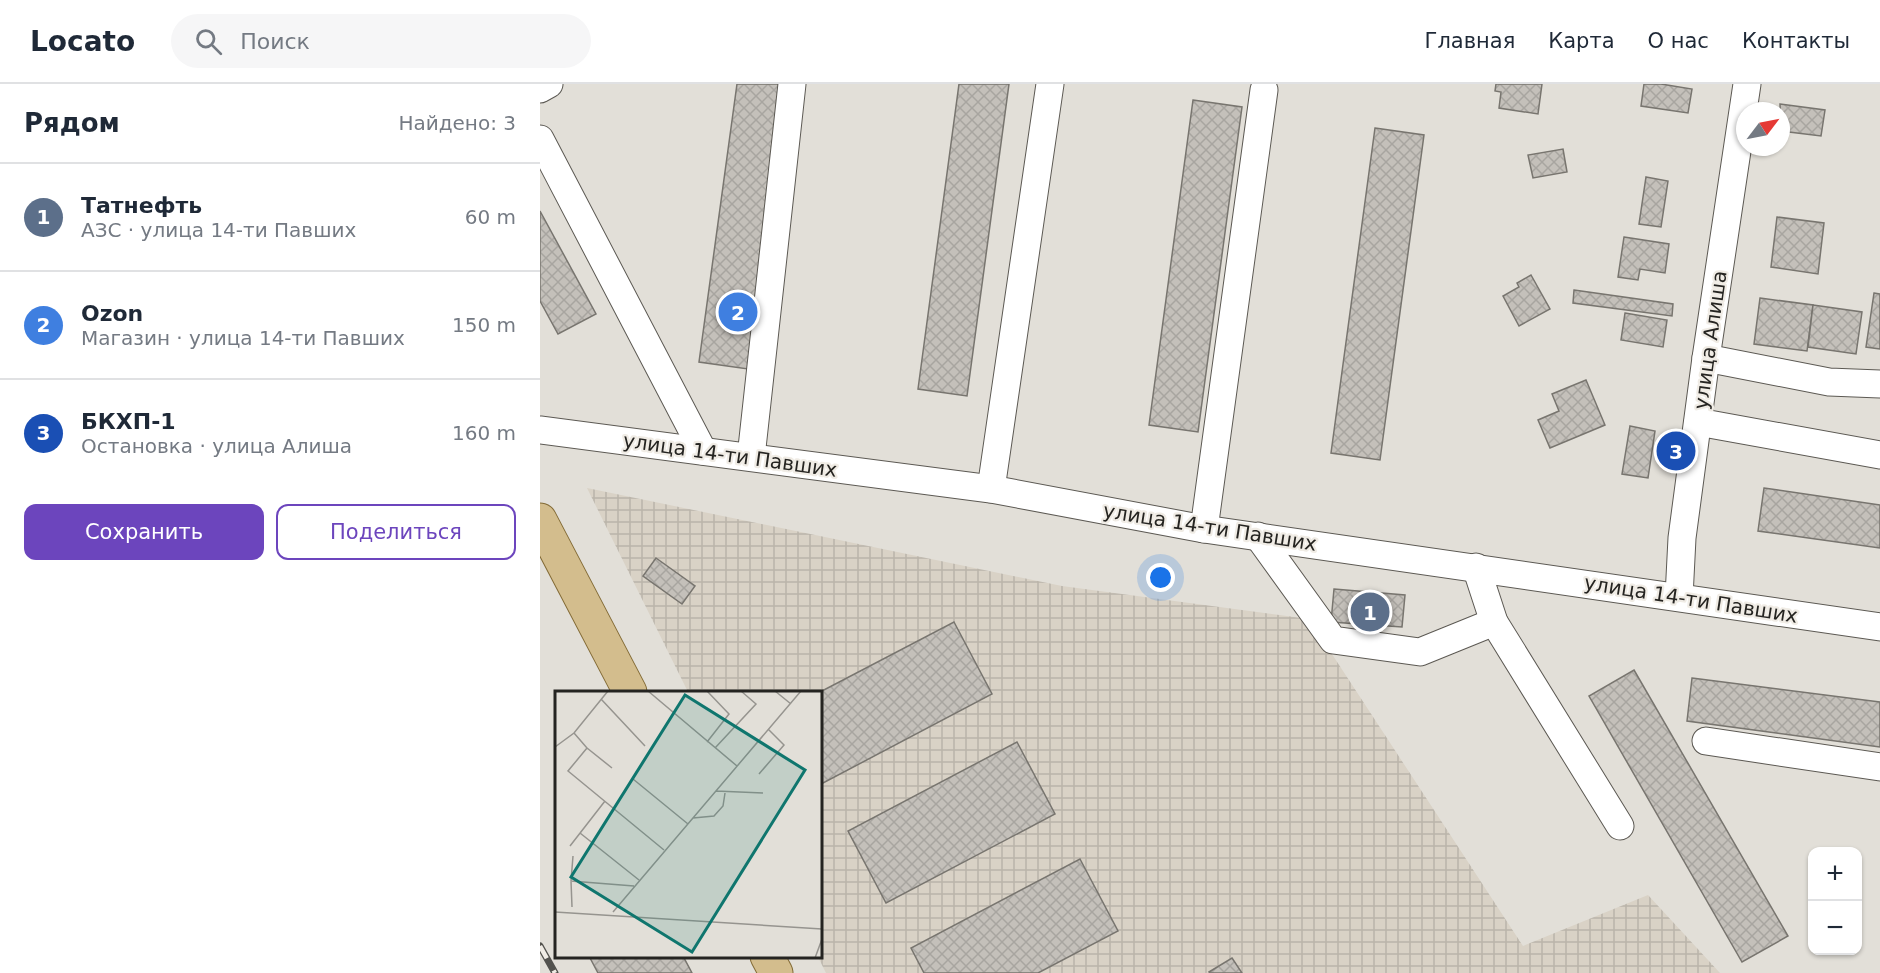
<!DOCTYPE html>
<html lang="ru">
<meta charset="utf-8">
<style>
:root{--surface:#fff;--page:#f6f6f7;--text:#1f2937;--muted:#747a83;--line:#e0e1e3;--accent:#6c45bd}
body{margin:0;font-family:"DejaVu Sans",sans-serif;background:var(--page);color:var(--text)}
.controls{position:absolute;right:18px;bottom:18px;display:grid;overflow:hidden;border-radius:12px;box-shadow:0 2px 4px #0004}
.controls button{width:54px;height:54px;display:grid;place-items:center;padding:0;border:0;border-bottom:2px solid var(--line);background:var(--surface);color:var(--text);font:30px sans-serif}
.compass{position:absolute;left:1196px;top:18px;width:54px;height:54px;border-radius:50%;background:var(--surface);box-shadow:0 2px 4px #0004;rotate:58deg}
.you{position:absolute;left:621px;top:494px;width:21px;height:21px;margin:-15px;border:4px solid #fff;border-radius:50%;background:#1a73e8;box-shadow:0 0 0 9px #1a73e833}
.badge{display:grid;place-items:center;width:39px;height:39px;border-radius:50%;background:var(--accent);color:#fff;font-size:20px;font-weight:700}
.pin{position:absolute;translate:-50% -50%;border:3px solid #fff;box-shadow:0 2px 6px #0006}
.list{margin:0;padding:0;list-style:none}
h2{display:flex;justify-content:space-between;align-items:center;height:78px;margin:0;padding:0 24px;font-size:26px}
h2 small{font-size:20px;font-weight:400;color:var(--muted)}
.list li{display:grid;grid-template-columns:39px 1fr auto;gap:18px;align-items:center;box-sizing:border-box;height:108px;padding:0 24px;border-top:2px solid var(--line)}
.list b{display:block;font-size:22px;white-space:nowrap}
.list p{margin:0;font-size:20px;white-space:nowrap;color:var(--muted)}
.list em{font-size:20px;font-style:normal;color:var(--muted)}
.actions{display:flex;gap:12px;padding:18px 24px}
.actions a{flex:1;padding:14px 0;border:2px solid var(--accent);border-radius:12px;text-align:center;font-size:21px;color:var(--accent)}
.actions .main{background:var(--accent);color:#fff}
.icon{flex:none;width:33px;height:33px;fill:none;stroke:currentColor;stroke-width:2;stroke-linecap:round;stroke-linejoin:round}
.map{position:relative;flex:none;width:1340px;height:889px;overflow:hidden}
header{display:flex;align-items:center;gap:36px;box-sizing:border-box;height:84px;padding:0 30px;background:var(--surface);border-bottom:2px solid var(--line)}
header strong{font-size:28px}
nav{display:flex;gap:33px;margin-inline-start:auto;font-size:21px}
.search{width:420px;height:54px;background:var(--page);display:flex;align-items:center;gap:15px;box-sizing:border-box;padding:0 21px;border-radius:33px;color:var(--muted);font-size:22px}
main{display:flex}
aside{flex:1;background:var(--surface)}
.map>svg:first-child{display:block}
.industrial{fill:url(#industrial-grid)}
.building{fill:url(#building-cross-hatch);stroke:#78756f;stroke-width:1.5}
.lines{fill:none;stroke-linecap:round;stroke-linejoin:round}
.minor-casing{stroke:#5c5953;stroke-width:29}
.major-casing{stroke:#836b36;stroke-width:35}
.minor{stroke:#fff;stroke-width:27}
.major{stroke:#d3bd8d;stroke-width:33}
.rail-casing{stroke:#53524e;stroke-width:7}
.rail{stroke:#f0ece5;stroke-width:4.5;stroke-dasharray:14;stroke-linecap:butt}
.labels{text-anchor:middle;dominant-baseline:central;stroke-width:4.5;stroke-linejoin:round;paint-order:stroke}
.street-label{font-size:20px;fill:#252421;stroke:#f0ece5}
.inset-road{fill:none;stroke:#96948f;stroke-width:1.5}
.view{fill:#0f766e;fill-opacity:0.15;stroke:#0f766e;stroke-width:3}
.inset-edge{fill:none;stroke:#252421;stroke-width:3}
</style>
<header>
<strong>Locato</strong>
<div class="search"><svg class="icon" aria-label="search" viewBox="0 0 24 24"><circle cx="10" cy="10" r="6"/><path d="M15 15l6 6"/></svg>Поиск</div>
<nav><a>Главная</a><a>Карта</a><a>О нас</a><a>Контакты</a></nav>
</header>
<main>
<aside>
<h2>Рядом<small>Найдено: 3</small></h2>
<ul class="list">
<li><span class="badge" style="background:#5c6f8a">1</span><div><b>Татнефть</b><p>АЗС · улица 14-ти Павших</p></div><em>60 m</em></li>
<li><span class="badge" style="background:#3f7fe0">2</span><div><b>Ozon</b><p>Магазин · улица 14-ти Павших</p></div><em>150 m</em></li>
<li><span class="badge" style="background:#1a4fb4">3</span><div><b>БКХП-1</b><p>Остановка · улица Алиша</p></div><em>160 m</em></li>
</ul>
<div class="actions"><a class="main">Сохранить</a><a>Поделиться</a></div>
</aside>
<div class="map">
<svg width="1340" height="889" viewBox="0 0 1340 889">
<defs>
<pattern id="industrial-grid" width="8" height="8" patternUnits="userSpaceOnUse" patternTransform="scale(1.5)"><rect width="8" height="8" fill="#d9d2c6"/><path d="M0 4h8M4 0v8" fill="none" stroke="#bab4aa"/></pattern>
<pattern id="building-cross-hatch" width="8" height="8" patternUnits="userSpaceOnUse" patternTransform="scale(1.5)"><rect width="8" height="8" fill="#c4c0ba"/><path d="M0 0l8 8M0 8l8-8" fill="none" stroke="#a8a5a0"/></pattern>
</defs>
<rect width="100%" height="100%" fill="#e2dfd8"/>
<path class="industrial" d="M47,404l475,98 247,33 214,327 125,-51 72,78h-894l-8,-16 2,-1v-264h-132z"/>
<g class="building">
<path d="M197,0h49l-38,285 -49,-7z"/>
<path d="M419,0h50l-42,312 -49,-7z"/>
<path d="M956,0h46l-4,30 -39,-6 2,-16 -6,-1z"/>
<path d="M1104,0h17l31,5 -4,24 -47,-7z"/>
<path d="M653,16l49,7 -44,325 -49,-7z"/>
<path d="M1240,20l45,6 -4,26 -40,-5z"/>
<path d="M835,44l49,7 -44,325 -49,-7z"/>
<path d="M1023,65l4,23 -34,6 -5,-23z"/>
<path d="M1106,93l22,4 -7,46 -22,-3z"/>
<path d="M0,127l56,103 -38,20 -18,-33z"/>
<path d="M1237,133l47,6 -6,51 -47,-7z"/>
<path d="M1084,153l45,7 -4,29 -25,-4 -2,11 -20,-3z"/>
<path d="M991,191l19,34 -31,17 -16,-30 16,-9 -2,-4z"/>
<path d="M1034,206l99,14 -1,12 -99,-13z"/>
<path d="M1334,209l6,1v55l-14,-2z"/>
<path d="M1220,214l53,7 -6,46 -53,-7z"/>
<path d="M1273,221l49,7 -6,42 -48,-7z"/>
<path d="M1085,229l42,7 -4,27 -42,-7z"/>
<path d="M1046,296l19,45 -55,23 -12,-28 21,-9 -7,-17z"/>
<path d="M1090,342l25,5 -7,47 -26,-4z"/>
<path d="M1224,404l116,17v43l-122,-17z"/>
<path d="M116,474l39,28 -13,18 -39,-28z"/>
<path d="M794,505l71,6 -3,32 -71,-5z"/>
<path d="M414,538l38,72 -169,89 -3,-4v-87z"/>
<path d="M1094,586l154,266 -46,26 -153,-266z"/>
<path d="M1152,594l188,24v45l-193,-26z"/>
<path d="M477,658l38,72 -169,89 -38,-72z"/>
<path d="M540,775l38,72 -80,42h-114l-13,-25z"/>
<path d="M49,872h94l9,17h-94z"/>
<path d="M692,874l10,15h-32l-1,-1z"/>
</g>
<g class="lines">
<defs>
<g id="minor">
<path d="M0,5l9,-5"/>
<path d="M0,55l163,312"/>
<path d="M1166,274l123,24 51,2"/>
<path d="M1158,338l182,33"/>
<path d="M0,346l451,59 213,40 676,98"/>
<path d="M211,373l41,-373"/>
<path d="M451,405l59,-405"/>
<path d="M664,445l60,-439"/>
<path d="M718,452l75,104 87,12 74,-30"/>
<path d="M936,483l18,55 126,204"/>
<path d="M1139,513l3,-59 24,-180 41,-274"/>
<path d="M1166,657l174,26"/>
</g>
<g id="major">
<path d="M0,436l90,172"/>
<path d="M227,872l9,17"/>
</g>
</defs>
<use href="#minor" class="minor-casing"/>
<use href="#major" class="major-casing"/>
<use href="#minor" class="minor"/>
<use href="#major" class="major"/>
<defs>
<path id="rail" d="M0,862l15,27"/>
</defs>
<use href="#rail" class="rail-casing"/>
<use href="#rail" class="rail"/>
</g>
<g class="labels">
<g class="street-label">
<text transform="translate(1170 256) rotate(-82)">улица Алиша</text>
<text transform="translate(190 371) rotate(8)">улица 14-ти Павших</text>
<text transform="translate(670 443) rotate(9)">улица 14-ти Павших</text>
<text transform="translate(1151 515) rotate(9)">улица 14-ти Павших</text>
</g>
</g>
<g transform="translate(15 607)">
<rect width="267" height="267" fill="#e2dfd8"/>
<path class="inset-road" d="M93,0l89,75M152,0l22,23 -22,28M220,0l16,13M46,8l44,47M19,42l13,15 -19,23 96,79M0,56l19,-14 34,-42M32,57l25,20M160,57l41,-44 -15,-13M204,83l25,-29 -16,-16M78,88l55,45M161,100l47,2M138,127l21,-2 9,-10 2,-13M25,142l59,47M15,155l35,-45M18,165l-2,25 63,5M16,190l1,26M0,221l267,17M58,221l188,-221M260,267l7,-19"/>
<path class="view" d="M130,4l120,75 -113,182 -121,-75z"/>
<rect width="267" height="267" class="inset-edge"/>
</g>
</svg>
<div class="controls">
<button>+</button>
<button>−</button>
</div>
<svg class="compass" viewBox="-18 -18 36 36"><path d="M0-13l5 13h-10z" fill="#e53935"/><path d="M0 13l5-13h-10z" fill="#747a83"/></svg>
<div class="you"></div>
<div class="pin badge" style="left:830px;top:528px;background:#5c6f8a">1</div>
<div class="pin badge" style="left:198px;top:228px;background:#3f7fe0">2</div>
<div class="pin badge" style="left:1136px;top:367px;background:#1a4fb4">3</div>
</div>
</main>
